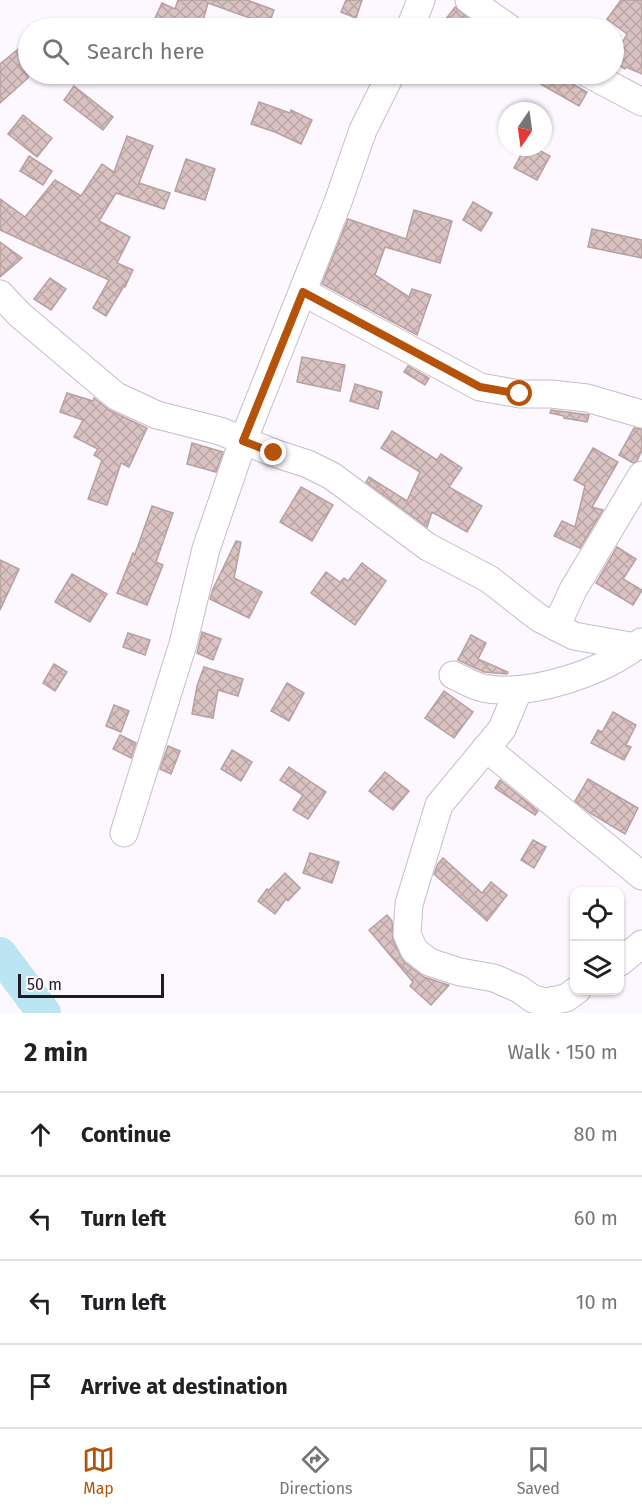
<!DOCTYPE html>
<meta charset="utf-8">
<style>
:root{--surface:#fff;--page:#f6f6f6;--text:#202124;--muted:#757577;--line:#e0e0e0;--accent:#b45309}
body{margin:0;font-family:"Fira Sans",sans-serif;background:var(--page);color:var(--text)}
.controls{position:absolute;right:18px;bottom:18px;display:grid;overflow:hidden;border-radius:12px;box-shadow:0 2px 4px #0004}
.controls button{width:54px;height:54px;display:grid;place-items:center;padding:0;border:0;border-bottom:2px solid var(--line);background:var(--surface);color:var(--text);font:30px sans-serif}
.compass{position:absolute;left:498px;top:102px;width:54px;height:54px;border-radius:50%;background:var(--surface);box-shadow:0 2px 4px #0004;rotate:193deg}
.scale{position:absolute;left:18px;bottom:15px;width:146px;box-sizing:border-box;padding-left:6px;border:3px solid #201c22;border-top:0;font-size:16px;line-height:21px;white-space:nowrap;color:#201c22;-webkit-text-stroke:4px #fdf8ff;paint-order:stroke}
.stop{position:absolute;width:18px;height:18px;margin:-14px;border:4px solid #b45309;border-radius:50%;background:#fff}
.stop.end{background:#b45309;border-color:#fff;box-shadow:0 2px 6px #0008}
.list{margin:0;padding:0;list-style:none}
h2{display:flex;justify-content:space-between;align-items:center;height:78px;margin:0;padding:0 24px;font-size:26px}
h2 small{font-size:20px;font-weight:400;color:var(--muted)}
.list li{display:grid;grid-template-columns:39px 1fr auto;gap:18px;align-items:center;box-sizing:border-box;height:84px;padding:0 24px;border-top:2px solid var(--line)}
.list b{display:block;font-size:22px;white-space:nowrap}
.list em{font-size:20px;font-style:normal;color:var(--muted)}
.icon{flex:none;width:33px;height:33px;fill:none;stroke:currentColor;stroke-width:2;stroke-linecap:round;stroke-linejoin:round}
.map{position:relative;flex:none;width:642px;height:1013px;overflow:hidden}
.search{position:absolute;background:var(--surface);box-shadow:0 2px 4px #0004;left:18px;right:18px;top:18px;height:66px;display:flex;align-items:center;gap:15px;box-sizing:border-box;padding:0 21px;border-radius:33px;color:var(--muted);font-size:22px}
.sheet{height:414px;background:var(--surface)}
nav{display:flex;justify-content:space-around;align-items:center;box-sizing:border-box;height:84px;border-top:2px solid var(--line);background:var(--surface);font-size:16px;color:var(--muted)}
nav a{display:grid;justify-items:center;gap:3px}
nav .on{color:var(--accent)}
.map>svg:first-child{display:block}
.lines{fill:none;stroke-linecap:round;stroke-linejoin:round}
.river{stroke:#bce5f4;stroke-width:34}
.building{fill:url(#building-cross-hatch);stroke:#b7a19f;stroke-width:1.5}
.minor-casing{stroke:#c7bbcb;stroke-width:29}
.minor{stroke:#fff;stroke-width:27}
.route{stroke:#b45309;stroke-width:8}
</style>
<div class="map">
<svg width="642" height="1013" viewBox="0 0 642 1013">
<defs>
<pattern id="building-cross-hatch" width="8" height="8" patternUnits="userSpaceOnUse" patternTransform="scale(1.5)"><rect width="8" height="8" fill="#d9c2c1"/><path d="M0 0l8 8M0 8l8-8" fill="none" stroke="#baa6a6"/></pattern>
</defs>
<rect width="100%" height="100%" fill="#fdf8ff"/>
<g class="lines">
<path class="river" d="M0,954l44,59"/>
</g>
<g class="building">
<path d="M178,0h69l27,10 -5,15 -61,-22 -7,25h-22l-24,-10 7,-15 13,6z"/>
<path d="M346,0h16l-6,18 -15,-6z"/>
<path d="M621,0h21v74l-16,-7 -1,2 -11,-7v-4l13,-24 -20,-15z"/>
<path d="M455,7l14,12 -7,9h-23z"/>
<path d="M28,41v37l-28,25v-39z"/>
<path d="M523,74h32l32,18 -8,14z"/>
<path d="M74,86l39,31 -10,13 -39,-30z"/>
<path d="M259,102l31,11 1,-3 21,10 -11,24 -26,-12 -24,-8z"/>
<path d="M23,115l29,23 -15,19 -29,-23z"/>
<path d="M127,136l26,10 -14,37 31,10 -6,16 -48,-16 -17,28 31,16 -13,26 16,7 -8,17 -1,-1 -18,30 -13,-8 16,-28 -109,-50v-31l25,18 30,-37 26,16 21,-32 12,8z"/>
<path d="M525,147h8l17,9 -13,24 -23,-12z"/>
<path d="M29,156l23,15 -9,14 -23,-14z"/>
<path d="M186,159l29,10 -10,31 -30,-9z"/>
<path d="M473,202l19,11 -11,18 -18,-11z"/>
<path d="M414,210l38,11 -12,42 -55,-16 -10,28 34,22 3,-8 19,6 -14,40 -95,-51 26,-65 58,20z"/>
<path d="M592,229l50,11v18l-54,-11z"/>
<path d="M0,242l22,16 -22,19z"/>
<path d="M50,278l16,11 -15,21 -17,-11z"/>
<path d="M302,357l43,8 -5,26 -43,-9z"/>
<path d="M408,366l21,12 -4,7 -21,-13z"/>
<path d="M355,384l27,8 -4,17 -28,-8z"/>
<path d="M67,393l26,8 1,-3 15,12 38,18 -18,39 -8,-4 -14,42 -19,-6 14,-39 -8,-5 4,-6 -24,-12 9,-17 -23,-8z"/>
<path d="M551,410l38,5 -2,7 -23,-4v-2l-14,-3z"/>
<path d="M634,428l8,1v21l-5,11 -4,2 -14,-8z"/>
<path d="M392,431l45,29 4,-6 21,14 -13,19 33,19 -15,26 -35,-20 -5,15 -61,-45 3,-5 38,24 13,-29 -39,-24z"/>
<path d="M192,443l31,9 -7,20 -29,-8z"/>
<path d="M593,448l25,14 -26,45 11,3 -23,38 -26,-12 8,-15 13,6 10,-41 -11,-6z"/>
<path d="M301,487l32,18 -21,36 -32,-19z"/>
<path d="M152,506l21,7 -17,49 7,3 -16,40 -30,-12 16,-40 2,1z"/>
<path d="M236,541l5,1 -7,36 28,14 -13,26 -39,-19 3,-10z"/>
<path d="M617,547l19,12 -13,20 19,11 -9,15 -37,-22z"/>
<path d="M0,560l19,9 -19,41z"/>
<path d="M362,563l24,18 -31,44 -44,-32 15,-21 14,10 4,-4 4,3z"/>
<path d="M72,574l35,20 -17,28 -35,-20z"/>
<path d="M202,632l19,7 -8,21 -16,-7z"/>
<path d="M128,633l22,7 -5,15 -22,-8z"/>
<path d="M471,635l15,8 -8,16 30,13 -1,2 -23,-2 -26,-12z"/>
<path d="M54,664l13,8 -12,19 -12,-8z"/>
<path d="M204,667l39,12 -5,17 -20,-6 -5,28 -21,-4 5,-28z"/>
<path d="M287,683l17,10 -15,28 -18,-10z"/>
<path d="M444,691l29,21 -19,26 -29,-20z"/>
<path d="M114,705l15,6 -8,21 -15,-6z"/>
<path d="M613,712l23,13 -10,20 5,2 -7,13 -33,-17 7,-13 4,2z"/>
<path d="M120,735l16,8 -5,15 -18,-9z"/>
<path d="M168,746l12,5 -9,23 -11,-5z"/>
<path d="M232,750l20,12 -11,19 -20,-12z"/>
<path d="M289,767l37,25 -18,27 -15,-9 10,-15 -23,-15z"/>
<path d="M385,772l24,19 -16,19 -24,-19z"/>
<path d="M588,779l50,29 -13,26 -35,-21 -15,-12z"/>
<path d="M500,780l38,31 -3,4 -40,-27z"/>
<path d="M533,840l13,7 -12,21 -13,-8z"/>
<path d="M310,853l29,9 -7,21 -29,-10z"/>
<path d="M443,858l39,35 9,-11 16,13 -20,26 -53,-47 4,-10z"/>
<path d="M285,873l15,15 -12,13 -2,-2 -11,15 -17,-13 9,-12 2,1z"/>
<path d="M387,915l5,6 1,19 11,22 20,15 25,8 -18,20 -21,-19 3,-4 -44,-52z"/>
</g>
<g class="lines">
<defs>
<g id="minor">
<path d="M469,0l40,28"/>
<path d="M410,28l11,-28"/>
<path d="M589,74l53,28"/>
<path d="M303,292l177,95 40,7h31l36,4 55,16"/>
<path d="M0,294l20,21 96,81 41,19 63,16 54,22 34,11 24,12 96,71 61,32 50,39 35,18 62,11"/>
<path d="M556,627l17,-37 69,-115"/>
<path d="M453,675c9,4 20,11 30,13 44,10 124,-16 158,-46"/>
<path d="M518,691l-16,38 -63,76 -30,99 -2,30 7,16 15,12 31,10 34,6 25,11 14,10 13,3 20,-4 11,-8"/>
<path d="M486,748l156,128"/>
<path d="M124,833l59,-189 23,-95 37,-108 95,-239 25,-72 28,-56"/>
<path d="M620,962l22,-18"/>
</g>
</defs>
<use href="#minor" class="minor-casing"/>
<use href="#minor" class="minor"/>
</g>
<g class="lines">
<path class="route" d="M274,453l-31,-12 60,-149 177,95 40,7"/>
</g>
</svg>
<div class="controls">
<button><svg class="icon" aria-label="locate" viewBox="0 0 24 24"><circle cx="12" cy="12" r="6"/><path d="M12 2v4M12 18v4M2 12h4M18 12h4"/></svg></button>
<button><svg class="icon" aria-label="layers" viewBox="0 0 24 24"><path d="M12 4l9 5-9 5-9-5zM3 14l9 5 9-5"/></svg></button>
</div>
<svg class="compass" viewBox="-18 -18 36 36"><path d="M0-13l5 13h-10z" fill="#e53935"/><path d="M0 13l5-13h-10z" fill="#757577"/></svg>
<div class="scale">50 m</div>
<div class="stop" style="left:520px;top:394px"></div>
<div class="stop end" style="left:274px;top:453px"></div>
<div class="search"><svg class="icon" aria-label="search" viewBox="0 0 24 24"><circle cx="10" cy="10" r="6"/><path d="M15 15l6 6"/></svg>Search here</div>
</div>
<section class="sheet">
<h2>2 min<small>Walk · 150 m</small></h2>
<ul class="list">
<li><svg class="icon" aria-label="ahead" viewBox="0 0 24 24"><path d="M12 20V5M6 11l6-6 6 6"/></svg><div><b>Continue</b></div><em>80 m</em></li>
<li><svg class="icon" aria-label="left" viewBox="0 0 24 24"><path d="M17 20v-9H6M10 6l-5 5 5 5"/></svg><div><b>Turn left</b></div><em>60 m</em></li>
<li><svg class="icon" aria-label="left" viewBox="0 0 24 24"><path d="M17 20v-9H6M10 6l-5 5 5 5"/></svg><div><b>Turn left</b></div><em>10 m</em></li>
<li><svg class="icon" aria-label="arrive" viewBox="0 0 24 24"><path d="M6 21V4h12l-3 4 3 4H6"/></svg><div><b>Arrive at destination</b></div></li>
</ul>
</section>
<nav>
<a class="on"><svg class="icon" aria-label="map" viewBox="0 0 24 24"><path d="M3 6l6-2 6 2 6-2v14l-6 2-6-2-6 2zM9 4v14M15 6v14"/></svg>Map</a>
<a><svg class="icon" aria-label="directions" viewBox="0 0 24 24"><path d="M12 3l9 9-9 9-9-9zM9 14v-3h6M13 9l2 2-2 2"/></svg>Directions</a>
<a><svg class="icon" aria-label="saved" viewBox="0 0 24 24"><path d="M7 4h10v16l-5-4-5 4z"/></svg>Saved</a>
</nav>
